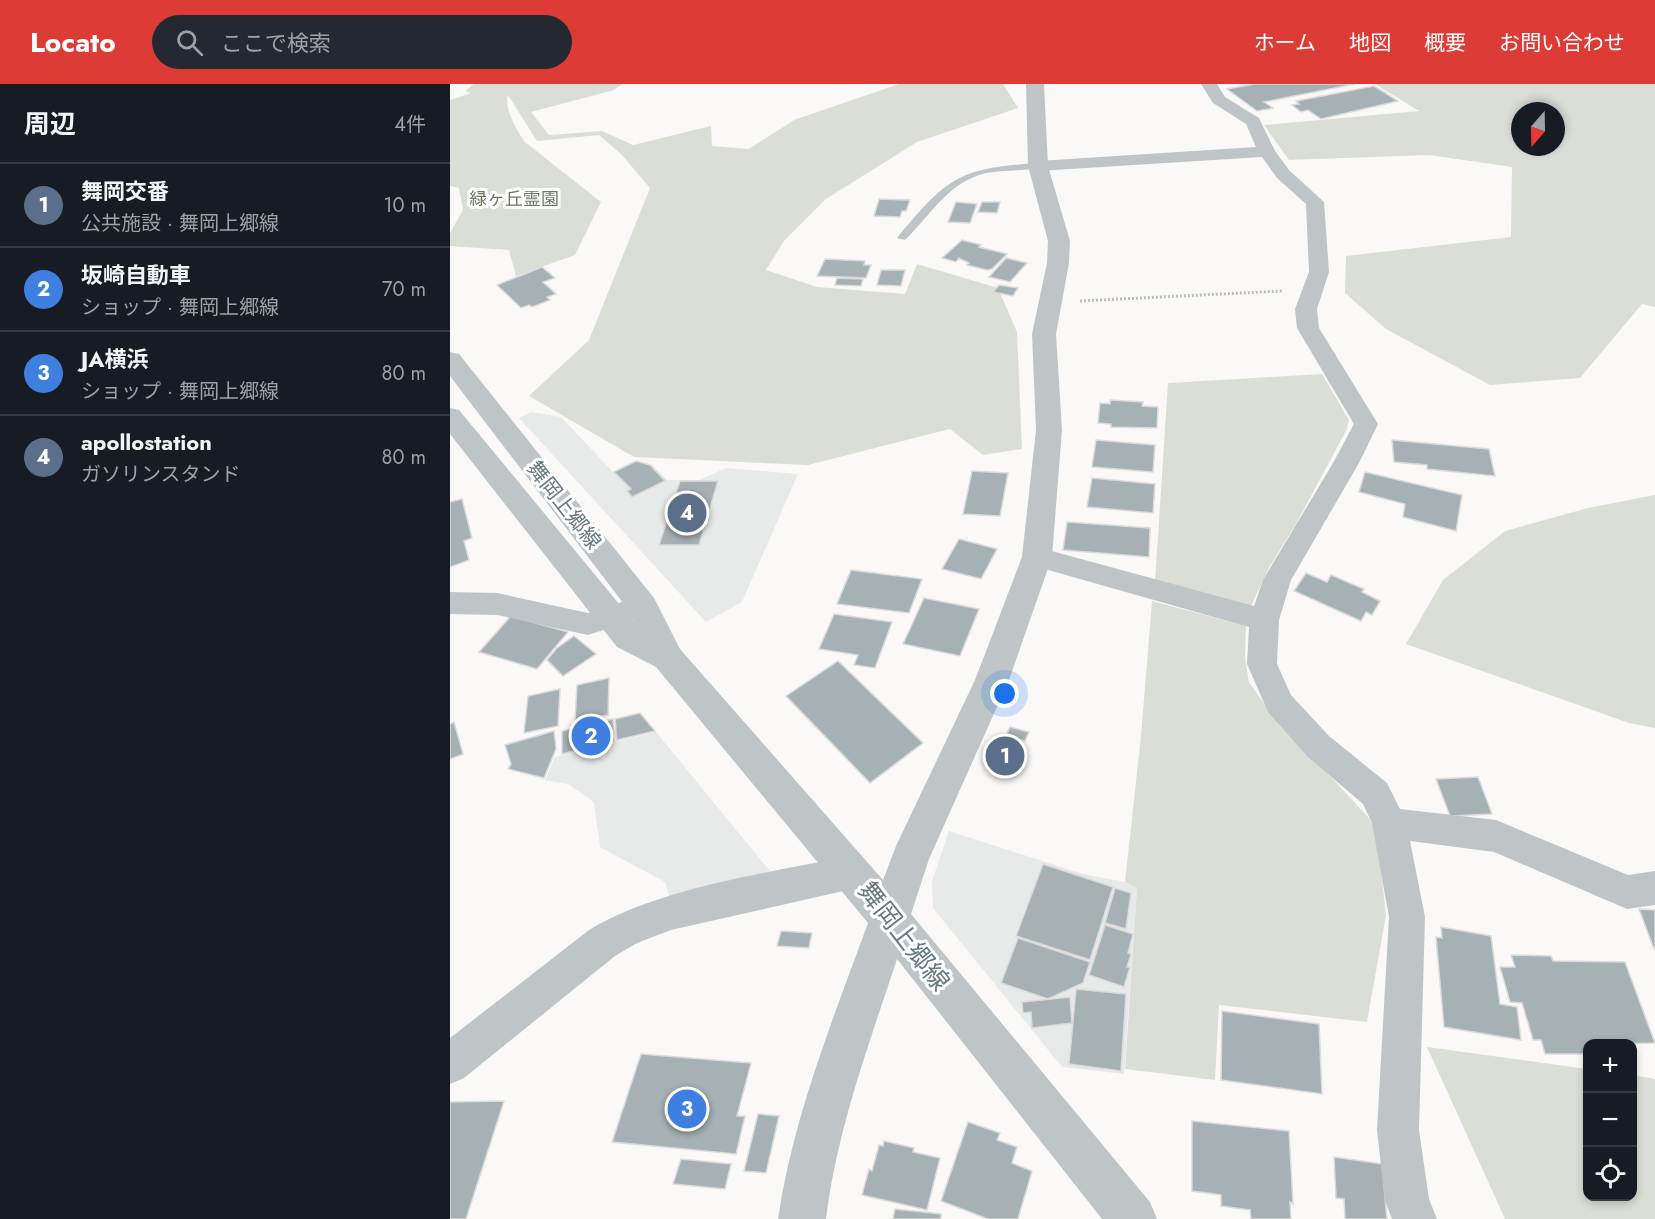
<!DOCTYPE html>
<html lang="ja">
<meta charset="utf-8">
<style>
:root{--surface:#171b24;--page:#242831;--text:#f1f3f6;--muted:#9ea1a6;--line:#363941;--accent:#dc3c35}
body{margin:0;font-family:Jost,"Noto Sans JP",sans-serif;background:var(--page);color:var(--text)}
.controls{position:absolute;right:18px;bottom:18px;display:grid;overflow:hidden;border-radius:12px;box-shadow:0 3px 9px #0003}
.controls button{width:54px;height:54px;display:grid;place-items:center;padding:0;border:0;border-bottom:2px solid var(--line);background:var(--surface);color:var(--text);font:30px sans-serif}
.compass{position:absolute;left:1061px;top:18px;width:54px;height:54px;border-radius:50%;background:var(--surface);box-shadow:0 3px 9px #0003;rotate:200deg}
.you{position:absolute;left:555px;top:610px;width:21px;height:21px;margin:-15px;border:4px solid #fff;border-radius:50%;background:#1a73e8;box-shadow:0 0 0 9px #1a73e833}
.badge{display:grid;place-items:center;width:39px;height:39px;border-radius:50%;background:var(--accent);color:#fff;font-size:20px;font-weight:700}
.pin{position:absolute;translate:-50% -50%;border:3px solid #fff;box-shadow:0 2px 6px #0006}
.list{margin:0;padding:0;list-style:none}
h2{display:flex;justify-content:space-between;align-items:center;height:78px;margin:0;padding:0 24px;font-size:26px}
h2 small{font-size:20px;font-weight:400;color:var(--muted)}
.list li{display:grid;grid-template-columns:39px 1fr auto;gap:18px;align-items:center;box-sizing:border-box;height:84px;padding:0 24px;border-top:2px solid var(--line)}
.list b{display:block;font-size:22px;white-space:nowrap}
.list p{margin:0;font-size:20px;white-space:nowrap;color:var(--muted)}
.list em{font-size:20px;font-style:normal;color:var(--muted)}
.icon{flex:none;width:33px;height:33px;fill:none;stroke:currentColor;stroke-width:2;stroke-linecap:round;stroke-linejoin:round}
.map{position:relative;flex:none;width:1205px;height:1135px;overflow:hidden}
header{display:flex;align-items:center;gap:36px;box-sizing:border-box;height:84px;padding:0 30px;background:var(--accent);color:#fff}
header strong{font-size:28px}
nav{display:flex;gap:33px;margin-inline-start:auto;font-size:21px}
.search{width:420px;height:54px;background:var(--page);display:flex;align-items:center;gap:15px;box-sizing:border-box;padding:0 21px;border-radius:33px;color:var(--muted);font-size:22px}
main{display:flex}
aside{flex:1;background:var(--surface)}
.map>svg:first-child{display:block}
.built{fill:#e8e9e9}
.green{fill:#dbded7;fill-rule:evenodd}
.building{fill:#a6b1b5;stroke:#dcdbda;stroke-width:1.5}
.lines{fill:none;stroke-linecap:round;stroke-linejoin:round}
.path{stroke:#babec0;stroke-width:3;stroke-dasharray:2 2;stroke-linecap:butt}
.service{fill:#bfc5c7;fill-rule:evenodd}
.minor{fill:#bfc5c7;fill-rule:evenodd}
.tertiary{fill:#bfc5c7;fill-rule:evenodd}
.labels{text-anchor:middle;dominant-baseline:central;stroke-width:6;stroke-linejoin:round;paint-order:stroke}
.far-park-label{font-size:18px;fill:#6c7a65;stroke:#fff}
.street-label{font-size:21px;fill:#667a81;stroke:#fff}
.near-street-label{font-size:26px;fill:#667a81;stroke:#fff}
</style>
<header>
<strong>Locato</strong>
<div class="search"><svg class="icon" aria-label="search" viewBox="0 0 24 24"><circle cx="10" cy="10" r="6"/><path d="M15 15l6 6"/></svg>ここで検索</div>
<nav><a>ホーム</a><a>地図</a><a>概要</a><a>お問い合わせ</a></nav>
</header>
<main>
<aside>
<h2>周辺<small>4件</small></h2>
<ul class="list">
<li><span class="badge" style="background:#5c6f8a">1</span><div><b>舞岡交番</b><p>公共施設 · 舞岡上郷線</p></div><em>10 m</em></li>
<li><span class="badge" style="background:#3f7fe0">2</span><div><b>坂崎自動車</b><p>ショップ · 舞岡上郷線</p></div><em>70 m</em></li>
<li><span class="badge" style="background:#3f7fe0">3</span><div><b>JA横浜</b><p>ショップ · 舞岡上郷線</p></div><em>80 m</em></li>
<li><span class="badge" style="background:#5c6f8a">4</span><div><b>apollostation</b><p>ガソリンスタンド</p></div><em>80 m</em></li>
</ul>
</aside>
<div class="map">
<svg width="1205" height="1135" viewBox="0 0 1205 1135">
<rect width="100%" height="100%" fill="#faf9f8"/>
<g class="built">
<path d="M81,328l30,5 52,55 23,-12 16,5 15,15h32l27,-12 72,6 -56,128 -36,20 -187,-204z"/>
<path d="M206,648l122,149 -107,21 -6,-20 -65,-35 -6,-45 -26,-18 -23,-4 10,-23z"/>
<path d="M499,747l134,43 42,8 12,6 -13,186 -62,-7 -129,-159 -1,-27z"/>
</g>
<g class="green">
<path d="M24,0h148l-8,6 -83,22 18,23 53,-4 31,14 78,-19 1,20 37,3 45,-29 105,-36h104l15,24 -101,34 -91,57 -42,42 -18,29 51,17 88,7 12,-30 81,24 19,44 5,117 -39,6 -33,-26 -142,36 -174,-8 -105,-61 60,-56 61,-152 -29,-34 -22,-19 -62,6 -29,-46c-4,14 9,36 17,47l76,60 -26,53 -59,21 -7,-26 -59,-4v-13l13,-23 -4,-22 -9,-2v-86l21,-7 -6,-2z"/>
<path d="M925,0h280v223l-13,-3 -62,74 -90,7 -104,-56 -41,-36 1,-37 165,-19 1,-70 -83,-12 -140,5 -25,-35 155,-14zM1070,27h36v36h-36z"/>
<path d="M872,290l27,46 -2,9 -51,95 -26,42 -20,42 -95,-26 13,-199z"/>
<path d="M1205,411v233l-26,-5 -223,-79 37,-64 62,-49 83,-23z"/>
<path d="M702,517l94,25 -1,32 4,24 18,26 102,110 8,15 9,82 -19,107 -148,-17 -4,75 -90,-11 12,-181 -12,-6 16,-146z"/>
<path d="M977,963l160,22 1,127h44l1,-121 22,4v140h-150z"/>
</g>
<g class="building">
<path d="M805,0h100l-91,18 9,6 -16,3 -30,-22z"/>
<path d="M924,2l24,15 -77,18 -13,-9 -7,2 -9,-7 7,-1 -3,-3z"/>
<path d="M429,115l31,1 -4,11h-4l-2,6 -26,-1z"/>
<path d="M506,118l21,2 -7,19 -22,-1z"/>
<path d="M532,118h18l-3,11 -19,-1z"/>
<path d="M512,156l19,5 -2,2 28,7 -15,15 -5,1 -20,-5 2,-2 -10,-5 -3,4 -14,-4z"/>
<path d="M556,174l21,5 -17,19 -21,-5z"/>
<path d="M375,175l40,2 -1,4h7l-5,13 -49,-2z"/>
<path d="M92,183l13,11 -12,4 13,12 -9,3 3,3 -18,7 -3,-2 -8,3 -24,-23z"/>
<path d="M431,186h24l-4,16 -24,-1z"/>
<path d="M387,194l26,1 -2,7 -26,-1z"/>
<path d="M549,201l19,3 -5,8 -20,-4z"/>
<path d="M660,316l33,2 -1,4 16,1 -1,21 -46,-1v-3l-13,-1 2,-20 10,1z"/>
<path d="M646,356l59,5 -2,27 -61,-5z"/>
<path d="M942,356l97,9 6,27 -68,-7v-4l-33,-3z"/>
<path d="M186,377l14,4 15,16 -33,16 -5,-6 4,-2 -17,-17z"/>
<path d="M522,387l36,2 -8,43 -37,-2z"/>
<path d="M915,388l97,23 -6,36 -53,-14 2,-13 -46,-12z"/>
<path d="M642,394l63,6 -2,29 -66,-6z"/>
<path d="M230,397h38l-19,64h-40z"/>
<path d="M12,415l10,39 -8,3 5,19 -19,7v-65z"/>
<path d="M617,438l83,6 -1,29 -86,-7z"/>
<path d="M509,455l38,10 -16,30 -39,-10z"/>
<path d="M401,486l71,9 -13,34 -72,-9z"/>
<path d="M856,489l21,9 4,-7 33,14 -2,3 18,9 -8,14 -6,-3 -5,9 -67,-30z"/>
<path d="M474,514l55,11 -19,47 -57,-12z"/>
<path d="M384,530l58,8 -17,46 -21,-3 4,-10 -39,-6z"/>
<path d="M61,532l57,16 -31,37 -58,-17z"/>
<path d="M124,552l22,18 -33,22 -16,-16 10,-12z"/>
<path d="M388,577l85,82 -53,40 -84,-87z"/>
<path d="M159,594l-1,37 -33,6 2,-36z"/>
<path d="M110,605l-2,37 -34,7 4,-37z"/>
<path d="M190,629l15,18 -38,9 -2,-21z"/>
<path d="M163,635l1,22 -52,13v-23z"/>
<path d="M4,638l9,32 -13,5v-35z"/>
<path d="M560,643l19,5 -4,9 -19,-5z"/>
<path d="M104,647l2,18 -12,29 -36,-9 3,-5 -6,-19z"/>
<path d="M550,654l21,6 -11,30 -22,-7z"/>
<path d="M1028,693l14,37 -42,2 -14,-37z"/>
<path d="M593,780l70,23 -23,73 -74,-24z"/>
<path d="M665,804l16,5 -5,36 -21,-6z"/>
<path d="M1189,825l16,1v39h-1z"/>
<path d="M655,841l28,9 -5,19 3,1 -4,13h3l-6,20 -35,-12z"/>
<path d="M991,843l50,9 9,68 17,3 4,33 -77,-13 -8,-90 6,1z"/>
<path d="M331,847l31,2 -3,15 -32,-2z"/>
<path d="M568,854l72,24 -7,21 -35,16 -47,-16z"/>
<path d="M1061,871l40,1 2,5 72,1 30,81 -67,1v10h-43l-4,-14h-8l-11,-37 -12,-1 -10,-35h15z"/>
<path d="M626,905l50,5 -5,77 -52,-7z"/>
<path d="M620,913l2,26 -40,5 -1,-16 -8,1 -1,-11z"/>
<path d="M772,927l97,13 3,70 -101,-14z"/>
<path d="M191,970l110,9 -14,53h8l-9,38 -124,-12z"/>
<path d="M54,1017l-38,118h-16v-117z"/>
<path d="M308,1030l21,2 -13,57 -22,-2z"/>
<path d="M742,1037l97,10 4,73 -3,-2 1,17h-40l-1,-9 -29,-4v-11l-29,-4z"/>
<path d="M518,1038l32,11 -3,7 20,7 -5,16 20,8 -14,48h-30l-47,-18z"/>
<path d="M434,1057l30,7 -1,4 27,6 -13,52 -65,-15 7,-26 3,2 7,-26 4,1z"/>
<path d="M884,1073l48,7 5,55h-42l-1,-20 -8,-1z"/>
<path d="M231,1075l50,5 -6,25 -52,-5z"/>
<path d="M445,1125l46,5v5h-48z"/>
</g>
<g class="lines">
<path class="path" d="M630,217l202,-10"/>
<path class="service" d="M588,79l4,3 -1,2c-18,3 -37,2 -55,5 -38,9 -55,42 -81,67l-8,-2c50,-60 61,-70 141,-75z"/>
<g class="minor">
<path d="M751,0h16l8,13 34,21 16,33 14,19 35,32 5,70 -12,37 2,19 59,96 -19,39 -68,117 -12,40 -2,44 14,31 38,41 58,47 13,26 96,11 132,55 27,-4v34l-28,4 -133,-57 -84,-11 15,76 -6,213 10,69 8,20h-45l-7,-18 -8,-71 12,-213 -17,-94 -9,-19 -56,-48 -39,-44 -21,-48 2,-37 -222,-63 -4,-7 4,-7 10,-3 217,59 9,-26 70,-117 21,-39 -57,-96 -2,-19 14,-37 -3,-68 -29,-26 -15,-21 -224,14 -6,-1 -3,-4 3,-4 6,-1 218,-14 -10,-23 -33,-21z"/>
<path d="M0,508l47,1 91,20 55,-18 10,3 4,8 -4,8 -65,21 -91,-20 -47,-1z"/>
<path d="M402,771l13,5 5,12 -5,12 -13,5 -181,41 -34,13 -22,13 -151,122 -14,6v-46l139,-108c74,-44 178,-56 263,-75z"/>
</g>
<path class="tertiary" d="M576,0h18l4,82 22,75 -1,22 -13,71 6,96 -10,127 -43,123 -80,179 -18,55 239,288 7,17h-55l-205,-260c-28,85 -60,171 -71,260h-48c15,-102 55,-200 90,-296l-212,-256 -39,-20 -167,-213v-26l9,2 175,212 -4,-10 -180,-236v-24l9,2 195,244 26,51 203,231 13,-34 79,-166 47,-123 14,-127 -4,-96 15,-71 1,-22 -20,-75z"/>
</g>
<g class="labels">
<g class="far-park-label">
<text x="64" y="115">緑ヶ丘霊園</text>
</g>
<g class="street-label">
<text transform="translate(114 421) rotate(52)">舞岡上郷線</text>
</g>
<g class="near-street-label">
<text transform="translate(454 852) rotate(52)">舞岡上郷線</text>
</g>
</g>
</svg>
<div class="controls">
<button>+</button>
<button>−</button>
<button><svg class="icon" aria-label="locate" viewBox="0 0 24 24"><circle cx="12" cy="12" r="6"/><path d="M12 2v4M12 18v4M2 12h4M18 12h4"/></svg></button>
</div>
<svg class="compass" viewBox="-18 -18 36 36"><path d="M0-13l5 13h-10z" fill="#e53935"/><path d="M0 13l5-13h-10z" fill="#9ea1a6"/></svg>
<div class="you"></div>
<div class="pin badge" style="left:555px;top:672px;background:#5c6f8a">1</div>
<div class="pin badge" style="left:141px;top:652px;background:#3f7fe0">2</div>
<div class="pin badge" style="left:237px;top:1025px;background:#3f7fe0">3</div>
<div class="pin badge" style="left:237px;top:429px;background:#5c6f8a">4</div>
</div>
</main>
